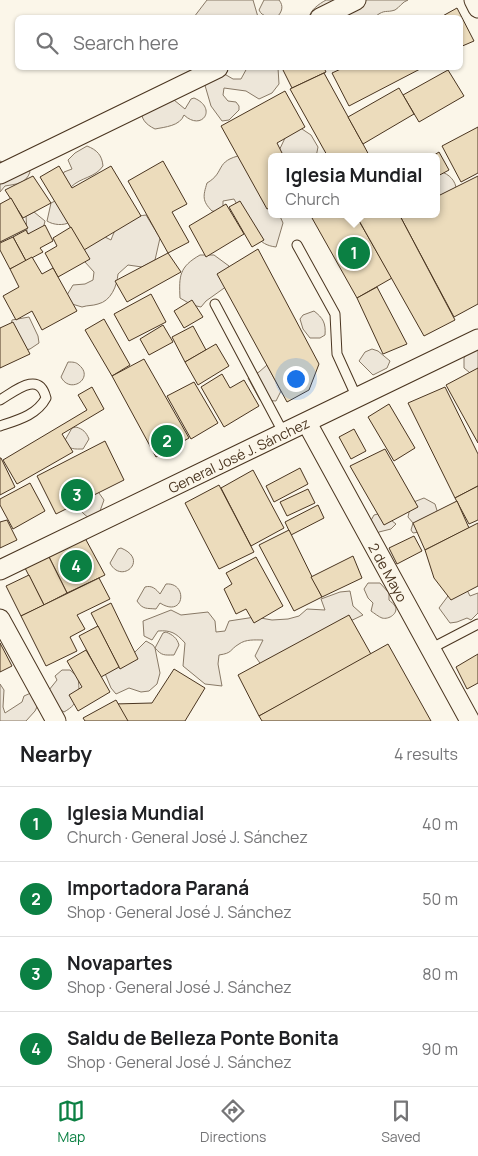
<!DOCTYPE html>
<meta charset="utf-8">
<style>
:root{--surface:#fff;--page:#f6f6f6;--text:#202124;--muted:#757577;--line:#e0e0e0;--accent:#0b8043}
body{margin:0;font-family:Manrope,sans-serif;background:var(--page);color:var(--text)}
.you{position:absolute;left:295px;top:378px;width:18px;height:18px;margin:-12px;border:4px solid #fff;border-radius:50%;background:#1a73e8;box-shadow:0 0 0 8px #1a73e833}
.badge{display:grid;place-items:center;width:32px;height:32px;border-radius:50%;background:var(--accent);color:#fff;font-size:16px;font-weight:700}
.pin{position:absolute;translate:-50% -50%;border:2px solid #fff;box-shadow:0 1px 5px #0006}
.popup{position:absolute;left:268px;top:153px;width:172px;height:65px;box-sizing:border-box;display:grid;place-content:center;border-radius:8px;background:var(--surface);filter:drop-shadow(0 1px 4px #0005);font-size:16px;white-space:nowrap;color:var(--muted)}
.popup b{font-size:19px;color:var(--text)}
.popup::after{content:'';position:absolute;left:50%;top:100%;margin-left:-10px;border:10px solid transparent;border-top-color:var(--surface)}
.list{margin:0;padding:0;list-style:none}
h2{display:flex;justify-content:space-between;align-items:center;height:65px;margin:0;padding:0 20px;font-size:21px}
h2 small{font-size:16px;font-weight:400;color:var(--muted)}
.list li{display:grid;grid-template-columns:32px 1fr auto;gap:15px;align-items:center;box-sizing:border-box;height:75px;padding:0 20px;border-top:1px solid var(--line)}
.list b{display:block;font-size:19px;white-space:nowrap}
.list p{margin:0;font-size:16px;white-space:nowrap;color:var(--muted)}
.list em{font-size:16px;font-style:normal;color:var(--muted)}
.icon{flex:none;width:28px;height:28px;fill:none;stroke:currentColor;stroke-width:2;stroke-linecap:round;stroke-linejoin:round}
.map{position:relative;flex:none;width:478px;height:721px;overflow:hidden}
.search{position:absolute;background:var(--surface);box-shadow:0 1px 4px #0004;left:15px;right:15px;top:15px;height:55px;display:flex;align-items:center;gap:12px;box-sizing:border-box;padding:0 18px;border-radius:8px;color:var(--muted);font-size:19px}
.sheet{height:365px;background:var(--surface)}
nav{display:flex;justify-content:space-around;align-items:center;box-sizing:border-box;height:70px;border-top:1px solid var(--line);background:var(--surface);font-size:14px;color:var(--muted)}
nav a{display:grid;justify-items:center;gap:2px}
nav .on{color:var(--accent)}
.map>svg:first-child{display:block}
.green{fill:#ede6d9;stroke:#887966}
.building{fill:#ecdcbc;stroke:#4a3520}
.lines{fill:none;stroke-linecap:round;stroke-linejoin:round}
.lane-casing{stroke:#4a3520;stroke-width:11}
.street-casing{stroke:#4a3520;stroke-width:21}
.lane{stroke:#fbf6e9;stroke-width:9}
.street{stroke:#fbf6e9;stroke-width:19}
.labels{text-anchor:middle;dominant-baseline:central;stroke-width:4;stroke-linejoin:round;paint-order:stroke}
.street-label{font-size:14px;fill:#4a3520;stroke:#fbf6e9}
</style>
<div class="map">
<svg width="478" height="721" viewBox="0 0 478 721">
<rect width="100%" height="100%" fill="#fbf6e9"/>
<g class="green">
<path d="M207,0h46l5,17h-64z"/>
<path d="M264,0h15c5,6 3,12 -2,17 -8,-1 -14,1 -18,-7z"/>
<path d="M326,0h82c-6,2 -8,7 -13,10 -9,3 -10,-1 -19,6l-67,2c1,-8 10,-14 17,-18z"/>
<path d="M247,68h31l1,16 -7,9 -13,6 -13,-8 -22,-3 -1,7 5,6 8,1 3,4v4l-10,10 -7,1 -11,-15 -7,-24 17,-10 12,7h8z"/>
<path d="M194,98c24,10 8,34 -10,17 -4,11 -19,12 -29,14 -10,-5 -14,-10 -14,-21l33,-8 11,9 6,-10z"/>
<path d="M299,127l12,8 7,12 -2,10h-40l9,-19z"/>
<path d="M87,146c10,4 15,9 16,20 -8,12 -22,11 -32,21l-11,-6 4,-9 8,-3 -4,-9 7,-7z"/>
<path d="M242,155l29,45 1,14h7l4,9 -7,24c-18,-2 -24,-15 -27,-31l-9,-6 -6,-11 -11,2v8l-3,3 -8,-1c-10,-10 -9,-15 -5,-28 19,-11 7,-22 35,-28z"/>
<path d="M0,161l8,4 20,3 2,4c-4,12 -14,12 -25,14l-5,6z"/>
<path d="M437,171c9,1 17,7 19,16l-19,17z"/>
<path d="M57,200l13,22c-6,4 -17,3 -23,-1l4,-18z"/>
<path d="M34,212l11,9 -3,12 -9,2 -6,-2 -1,-17z"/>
<path d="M146,215l14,23 -5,22 -13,7 -14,-2 -10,9c-1,12 -7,27 -20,30 -6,2 -10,1 -16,3l-10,-3 -5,-9 6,-10 12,-1 8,-4 1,-8 -9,-10 -2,-14 22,-11 6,3c8,-22 14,-22 35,-25z"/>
<path d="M200,255h14l15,11 -2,20 -21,15 -5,6 -9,-2 -12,-7c-1,-22 -1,-31 20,-43z"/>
<path d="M314,311c9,7 12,12 11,24l-5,3h-10l-7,-9 -3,-10 3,-4z"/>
<path d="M29,317l9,19 1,7 -9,6 -17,4 -6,-7 5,-26z"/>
<path d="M478,345v31l-3,1 -11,-9v-10l6,-10z"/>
<path d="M372,349l6,2 12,10 -3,7 -14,7 -14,-14 6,-9z"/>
<path d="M68,362c5,0 8,0 11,3 16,13 -9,30 -18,12z"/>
<path d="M267,365l14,26 -5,10 -16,-1 -12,-22 11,-6z"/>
<path d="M76,427c7,2 10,5 13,12l-6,10c-8,0 -14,1 -19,-7l8,-14z"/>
<path d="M94,488l5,5 5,7 -4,11 -10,8 -6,-5 -4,-4 5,-7 4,-1 -1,-4z"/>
<path d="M424,498l11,6 4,13 -20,15 -6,1 -2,-3 2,-7 -5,-6 3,-14z"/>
<path d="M382,513l14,11 -5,5 -12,3 -2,2 -8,-10 5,-9z"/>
<path d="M121,548c29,12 0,37 -11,15l8,-14z"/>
<path d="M368,583h12l9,10v7c2,2 5,4 6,6 4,7 -6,14 -13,12 -3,-1 -8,-5 -11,-7l2,-8 -5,-5 -4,-9z"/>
<path d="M166,584c22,-2 19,35 -6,19l-4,6c-9,-1 -13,1 -19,-8l8,-14c7,-2 11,2 15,7z"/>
<path d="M467,590l3,6 8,-3v20l-7,7 -4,-2 -10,4 -7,1 -11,-15 9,-12z"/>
<path d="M350,591l3,15 10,9 -80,38 -21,13 -7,-10 8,-16c-8,0 -17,-1 -24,4 -10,6 -6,9 -20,11l-1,9 4,22 -17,-2 -22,-18 2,-23c-9,-10 -14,-13 -27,-12l-6,9 -8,-4 -1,-15 28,-11 10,5 27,-3 7,9 1,11 9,-1 4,-10 26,-4 17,3 16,-1 11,-3 8,-7 18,1 -4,-11 19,-7z"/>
<path d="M166,632c7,3 11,6 13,13l-5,10c-10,0 -12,1 -19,-7l5,25 -3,11 -8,7 -8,1 -12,-4 -13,6 -5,-6 -7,-17 27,-15 15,-15 7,4 2,3 8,-15z"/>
<path d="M62,670h8l8,7c2,17 2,26 -14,35l-10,-7 -5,-15 8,-10 -2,-4z"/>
<path d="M0,684l4,6 -1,17 2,6 17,-11 2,-6 9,-4 6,11 -4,8 -9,10h-26z"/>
</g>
<g class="building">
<path d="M457,8l17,33 -14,6v-29h-21z"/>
<path d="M282,68h42l2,4 -34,16z"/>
<path d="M343,68h79l-73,38 -17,-33z"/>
<path d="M448,70l16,26 -45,26 -16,-27z"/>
<path d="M324,73l39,71 7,13h-42l-38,-68z"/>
<path d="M399,88l15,26 -51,30 -15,-27z"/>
<path d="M285,91l20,36 -28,16 7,14h-12v50l-5,2 -46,-83z"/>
<path d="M478,127v46l-17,9 -19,-36z"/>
<path d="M439,152l10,18 -13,7v-20h-5z"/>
<path d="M163,161l24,43 -15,8 17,30 -21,11 -40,-72z"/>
<path d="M59,166l13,22 39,-22 30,50 -57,34 -44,-73z"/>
<path d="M33,176l18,27 -28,15 -18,-28z"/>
<path d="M478,176v128l-24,13 -54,-101 36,-2v-17z"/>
<path d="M11,198l17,30 -28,14v-38z"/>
<path d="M240,201l24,39 -12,7 -23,-40z"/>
<path d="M226,204l18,30 -38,23 -17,-31z"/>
<path d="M318,214h37l37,64 -35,20 -45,-80z"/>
<path d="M362,214h37l56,106 -31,16 -67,-119z"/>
<path d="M45,225l8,16 -13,7 3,4 -17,9 -13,-24 13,-7 2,4z"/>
<path d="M71,227l19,32 -32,18 -13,-24 12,-7 -4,-8z"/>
<path d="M13,237l13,24 -16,8 -10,-19v-7z"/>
<path d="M258,249l61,115 -10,26 -22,12 -70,-128z"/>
<path d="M168,253l13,19 -54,30 -12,-21z"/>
<path d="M32,257l10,17 11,-6 24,43 -35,19 -10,-19 -16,9 -13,-24 16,-9 -9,-18z"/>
<path d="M377,287l30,57 -24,10 -26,-56z"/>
<path d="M151,294l15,28 -37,19 -15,-27z"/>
<path d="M192,300l11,17 -19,11 -10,-17z"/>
<path d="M104,319l26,46 -18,11 -27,-46z"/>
<path d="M13,322l17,32 -30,14v-40z"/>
<path d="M163,325l10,17 -24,13 -9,-16z"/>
<path d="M193,326l13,24 -21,12 -13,-25z"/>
<path d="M216,344l13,22 -31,19 -13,-23z"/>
<path d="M144,359l45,79 -33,19 -44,-81z"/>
<path d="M478,368v75l-32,-58z"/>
<path d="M222,374l8,14 14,-8 15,26 -35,21 -23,-40z"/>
<path d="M194,382l24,41 -27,16 -24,-43z"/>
<path d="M92,387l12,22 -42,25 11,18 -56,32 -14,-24 84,-50 -9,-15z"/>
<path d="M445,387l33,67v32l-23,12 -47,-95z"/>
<path d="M389,404l26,44 -21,13 -26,-44z"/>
<path d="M354,429l12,22 -15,8 -12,-22z"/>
<path d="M105,441l19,39 -68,34 -19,-38z"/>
<path d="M385,449l33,58 -34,18 -34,-59z"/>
<path d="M0,458h1l14,29 -15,8z"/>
<path d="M300,468l8,16 -34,18 -8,-16z"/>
<path d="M253,470l31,58 -33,18 -30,-58z"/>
<path d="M30,483l15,28 -32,18 -13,-24v-6z"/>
<path d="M219,485l35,67 -35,17 -34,-66z"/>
<path d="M478,486v34l-9,4 -14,-26z"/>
<path d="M308,489l7,14 -28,13 -7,-14z"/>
<path d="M457,501l12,27 -44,22 -12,-27z"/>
<path d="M318,505l6,13 -33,17 -6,-13z"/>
<path d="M7,520l10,20 -17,8v-26z"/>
<path d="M478,523v63l-27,14 -17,-22 -9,-28z"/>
<path d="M289,530l33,67 -28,14 -35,-66z"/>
<path d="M414,536l8,15 -25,13 -8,-16z"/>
<path d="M85,538l20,37 -38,18 -18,-36z"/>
<path d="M353,556l9,22 -40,19 -11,-20z"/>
<path d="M49,557l18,36 -23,12 -19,-37z"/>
<path d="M256,557l27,49 -29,17 -8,-14 -10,5 -12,-25 8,-5 -6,-11z"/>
<path d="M29,575l15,30 -23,11 -15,-30z"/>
<path d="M99,578l11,21 -33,16 8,14 -15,8 7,14 -31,15 -25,-50z"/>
<path d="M111,603l27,56 -18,10 -29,-56z"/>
<path d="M349,615l23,41 -113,60 -21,-41z"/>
<path d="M98,626l21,41 -18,10 -22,-41z"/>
<path d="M0,643l12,23 -12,6z"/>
<path d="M388,644l43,77h-169l-3,-5z"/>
<path d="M86,650l24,42 -32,19 -9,-16 13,-8 -15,-26z"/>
<path d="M478,654v29l-11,6 -11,-22z"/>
<path d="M174,669l31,19 -20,33h-71v-17l38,-1z"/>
<path d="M116,700l12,21h-43l-2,-3z"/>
</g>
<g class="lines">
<defs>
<g id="lane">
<path d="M297,245l38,69 2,40 20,44"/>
<path d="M215,304l69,130"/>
<path d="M0,400c15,-9 39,-30 46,-2 -9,17 -28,22 -46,28"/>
<path d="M430,649l48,-25"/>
</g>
<g id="street">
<path d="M474,0l4,8"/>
<path d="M320,18l36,-18"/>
<path d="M0,174l218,-106"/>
<path id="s1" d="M307,423l163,298"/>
<path id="s2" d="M0,570l478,-231"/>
<path d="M0,619l56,102"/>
</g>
</defs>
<use href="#lane" class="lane-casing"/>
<use href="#street" class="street-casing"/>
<use href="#lane" class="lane"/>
<use href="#street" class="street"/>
</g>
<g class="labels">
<g class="street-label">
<text stroke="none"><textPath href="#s2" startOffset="265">General José J. Sánchez</textPath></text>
<text stroke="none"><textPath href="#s1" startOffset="170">2 de Mayo</textPath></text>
</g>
</g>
</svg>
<div class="you"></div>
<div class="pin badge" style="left:354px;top:253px">1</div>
<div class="popup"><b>Iglesia Mundial</b>Church</div>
<div class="pin badge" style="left:167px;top:441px">2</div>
<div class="pin badge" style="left:77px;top:495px">3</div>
<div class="pin badge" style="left:76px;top:566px">4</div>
<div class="search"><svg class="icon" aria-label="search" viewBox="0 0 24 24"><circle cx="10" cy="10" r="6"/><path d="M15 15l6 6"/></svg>Search here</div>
</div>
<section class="sheet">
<h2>Nearby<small>4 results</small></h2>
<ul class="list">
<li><span class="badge">1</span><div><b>Iglesia Mundial</b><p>Church · General José J. Sánchez</p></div><em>40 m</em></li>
<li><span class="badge">2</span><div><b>Importadora Paraná</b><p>Shop · General José J. Sánchez</p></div><em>50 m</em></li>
<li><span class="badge">3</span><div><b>Novapartes</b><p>Shop · General José J. Sánchez</p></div><em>80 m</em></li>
<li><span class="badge">4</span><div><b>Saldu de Belleza Ponte Bonita</b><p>Shop · General José J. Sánchez</p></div><em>90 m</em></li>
</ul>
</section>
<nav>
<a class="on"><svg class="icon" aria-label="map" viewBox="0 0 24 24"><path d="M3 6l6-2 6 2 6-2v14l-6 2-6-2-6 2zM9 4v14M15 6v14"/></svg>Map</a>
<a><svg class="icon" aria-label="directions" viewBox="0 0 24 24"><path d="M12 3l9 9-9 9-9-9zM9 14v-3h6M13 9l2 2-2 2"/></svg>Directions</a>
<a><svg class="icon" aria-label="saved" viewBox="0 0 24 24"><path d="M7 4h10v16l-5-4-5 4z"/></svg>Saved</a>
</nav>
